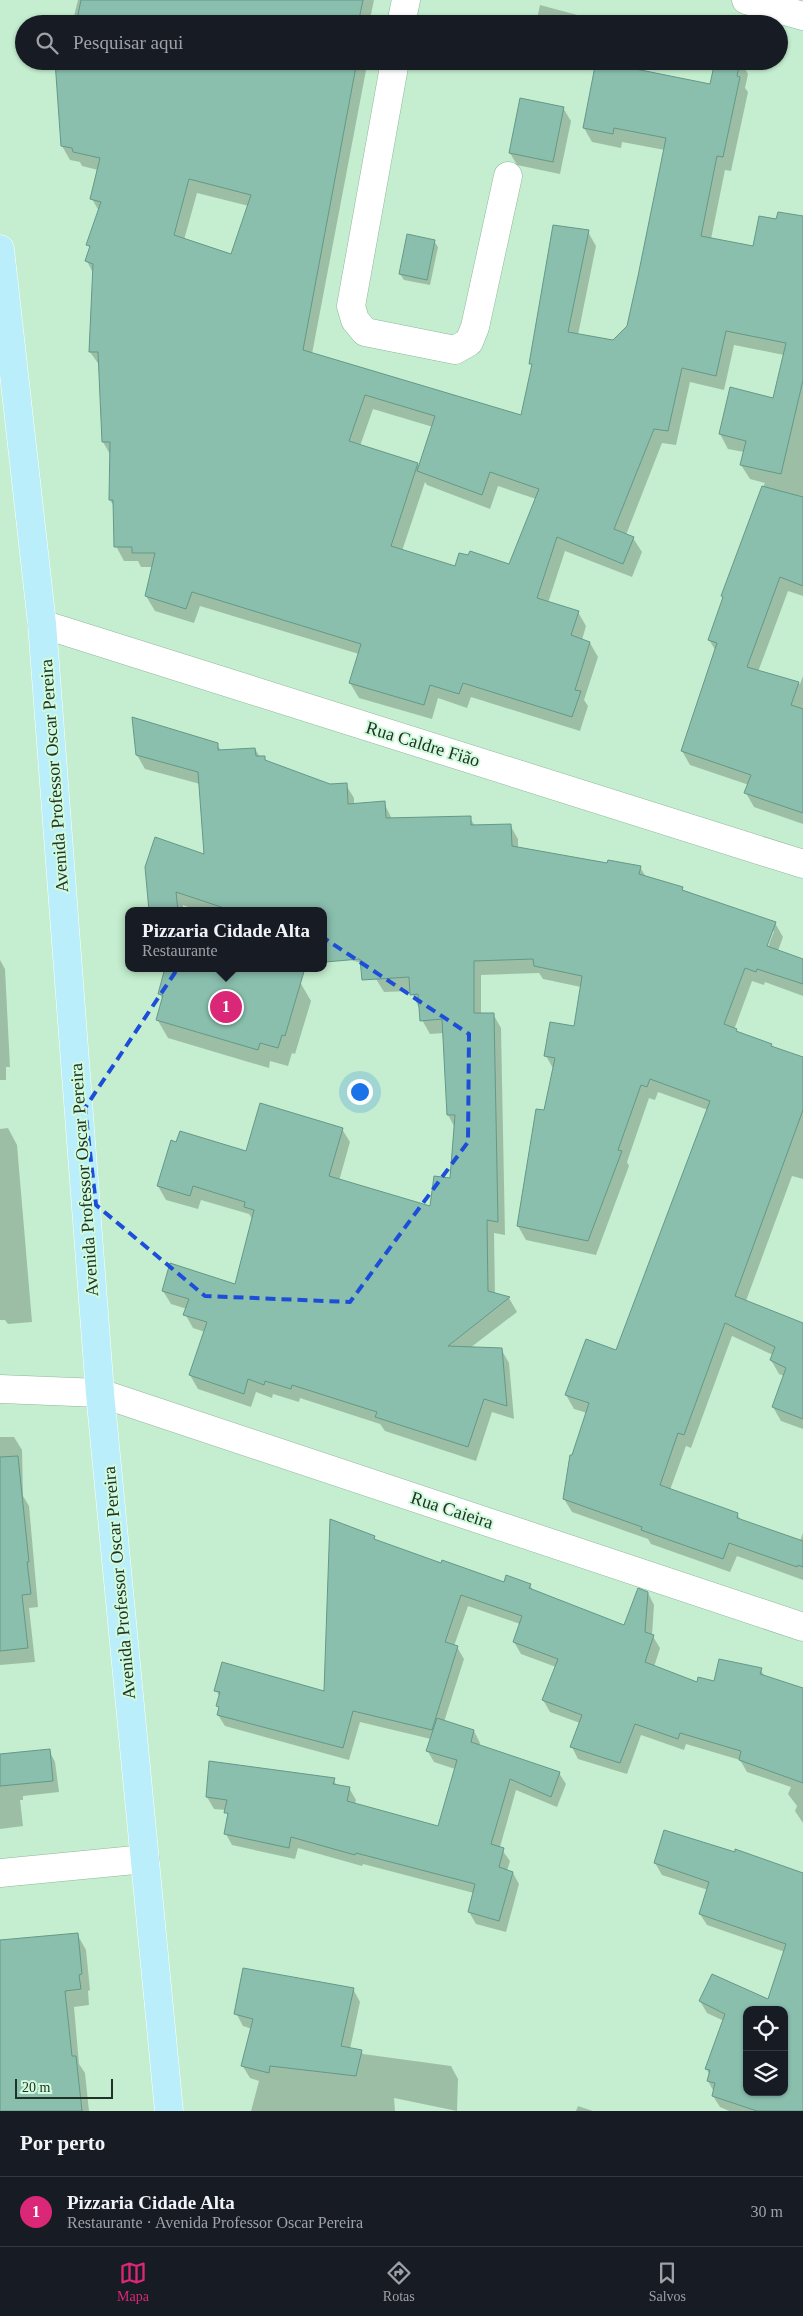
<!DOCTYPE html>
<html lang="pt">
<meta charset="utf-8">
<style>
:root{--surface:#171b24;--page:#20242c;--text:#f1f3f6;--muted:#9ea1a6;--line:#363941;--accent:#db2777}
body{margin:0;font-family:"Times New Roman",serif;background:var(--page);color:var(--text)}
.controls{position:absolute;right:15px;bottom:15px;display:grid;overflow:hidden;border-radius:10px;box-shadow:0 1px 4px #0004}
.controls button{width:45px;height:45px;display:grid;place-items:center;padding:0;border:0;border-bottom:1px solid var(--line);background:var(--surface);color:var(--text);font:25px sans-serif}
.scale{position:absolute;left:15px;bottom:12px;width:98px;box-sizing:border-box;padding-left:5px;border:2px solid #213226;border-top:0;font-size:14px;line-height:18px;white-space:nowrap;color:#213226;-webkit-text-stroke:4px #d1fbdc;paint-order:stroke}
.you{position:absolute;left:359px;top:1091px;width:18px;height:18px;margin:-12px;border:4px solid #fff;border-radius:50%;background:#1a73e8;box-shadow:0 0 0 8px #1a73e833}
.badge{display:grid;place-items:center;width:32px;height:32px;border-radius:50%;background:var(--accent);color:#fff;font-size:16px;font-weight:700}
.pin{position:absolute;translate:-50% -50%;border:2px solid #fff;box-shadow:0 1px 5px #0006}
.popup{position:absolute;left:125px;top:907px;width:202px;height:65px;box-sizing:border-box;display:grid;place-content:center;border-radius:10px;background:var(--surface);filter:drop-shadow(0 1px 4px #0005);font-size:16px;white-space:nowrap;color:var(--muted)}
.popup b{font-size:19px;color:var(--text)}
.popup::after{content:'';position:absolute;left:50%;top:100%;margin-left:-10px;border:10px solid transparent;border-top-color:var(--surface)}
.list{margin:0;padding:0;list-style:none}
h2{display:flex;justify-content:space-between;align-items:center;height:65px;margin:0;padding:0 20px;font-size:21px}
h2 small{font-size:16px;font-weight:400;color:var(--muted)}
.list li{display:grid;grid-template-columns:32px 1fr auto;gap:15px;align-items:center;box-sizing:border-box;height:70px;padding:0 20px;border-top:1px solid var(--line)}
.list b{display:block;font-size:19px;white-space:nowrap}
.list p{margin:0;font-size:16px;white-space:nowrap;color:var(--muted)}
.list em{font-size:16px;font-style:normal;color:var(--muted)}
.icon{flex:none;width:28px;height:28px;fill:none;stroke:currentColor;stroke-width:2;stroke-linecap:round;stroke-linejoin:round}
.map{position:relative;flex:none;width:803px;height:2111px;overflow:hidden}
.search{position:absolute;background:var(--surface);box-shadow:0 1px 4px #0004;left:15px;right:15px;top:15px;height:55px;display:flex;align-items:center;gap:12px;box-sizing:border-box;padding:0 18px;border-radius:28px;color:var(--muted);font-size:19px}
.sheet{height:135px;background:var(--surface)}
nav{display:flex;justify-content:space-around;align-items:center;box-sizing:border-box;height:70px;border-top:1px solid var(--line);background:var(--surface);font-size:14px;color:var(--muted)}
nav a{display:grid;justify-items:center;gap:2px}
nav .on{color:var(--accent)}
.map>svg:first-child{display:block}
.shadow{fill:#0003;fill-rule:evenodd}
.building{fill:#8abfae;stroke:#649888;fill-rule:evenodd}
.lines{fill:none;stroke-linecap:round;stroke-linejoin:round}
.minor-casing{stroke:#8eb799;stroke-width:29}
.major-casing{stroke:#fff;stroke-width:29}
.minor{stroke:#fff;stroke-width:28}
.major{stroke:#b9eefa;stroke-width:28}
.marked{fill:none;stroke:#1d4ed8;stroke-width:4;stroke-dasharray:10 6;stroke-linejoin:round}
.labels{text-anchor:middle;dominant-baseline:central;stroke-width:4;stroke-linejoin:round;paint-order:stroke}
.street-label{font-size:18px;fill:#213226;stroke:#d1fbdc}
</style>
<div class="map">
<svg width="803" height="2111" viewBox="0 0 803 2111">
<rect width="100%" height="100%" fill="#c4eecf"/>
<g class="shadow">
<path d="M78,0h136l4,24h-146z"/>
<path d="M231,0h143l-5,24h-143z"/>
<path d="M540,5l41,11 4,8h-49z"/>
<path d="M56,61h308l3,4 -55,289 210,63 11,-50 -2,-4 57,-131 8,14 -18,89 35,7 15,-15 37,-177 -43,-8 -1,6 -29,-6 -8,-14 13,-67h35l4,9 75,16 6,-25h24l7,13 -3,14 3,4 -17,79 -6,-1 -14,69 43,9 23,-28 26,-2v292l-41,-21 3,-6 -15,-4 -9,-14 3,-13 -16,-3 -8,-15 54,-34 10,-45 -50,-10 -10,45 -34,-8 -14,63 -14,-2 -36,92 7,3 9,14 -10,25 -67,-26 -17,52 30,9 8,14 -4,14 8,3 8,14 -14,43 4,6 -8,25 -109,-34 -4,11 -29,-10 -6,21 -73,-21 -9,-15 9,-29 -159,-48 -6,17 -39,-12 -9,-15 7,-29h-12l-3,-6h-14l-8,-15 -1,-38 -5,-8 1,-44 -8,-14 -3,-76 -10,-14 3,-79 -6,-12 4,-11 -3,-5 11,-34 -7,-12 6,-29 -16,-4 -2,-4 -10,-2 -8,-14zM197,193l52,13 -18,49 -47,-15zM373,409l60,18 -14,40 -1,-3 -58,-18zM425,482l2,3 63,24 8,-23 38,13 -27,67 -53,1 -54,-16z"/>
<path d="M563,108l8,13 -11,53 -43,-9 -7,-12z"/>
<path d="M434,241l4,6 -8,38 -26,-5 -4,-6z"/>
<path d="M803,545v51l-15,-5 -30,81 42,12 3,-8v148l-49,-17 -8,-14 3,-8 -59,-20 -8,-14 34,-100 -7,-11 14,-41 -1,-3z"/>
<path d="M217,744l4,7 34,-2 5,8h4l3,5 63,24 16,-1 8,13v7l30,-2 8,16 78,-1 5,8 35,-1 8,14v9l90,16 32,3 6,10 129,46 8,14 -5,14 25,9v36l-38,-14 -1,3 -12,-4 -18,49 4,3 33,12 2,3 30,10v121l-11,-3 -46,125 57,23v105l-22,-8 -8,-14 11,-31 -5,-2 -8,-14 2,-5 -41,-19 -41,112 -5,-2 -16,44 67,24 4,6 59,21 3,-8v47l-66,-24 -7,16 -79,-28 -3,-5 -76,-27 -8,-13 9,-42 14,-44 -13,-4 -8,-14 51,-43 91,-242 -50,-18 -3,8 -6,-2 -22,64 2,4 -33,89 -70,-15 -8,-14 36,-156 -8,-14 29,-29 6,-40 -38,-8 -4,-6 -58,2v39h12l8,14 4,207 -11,-2 1,62 14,3 8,14 -47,36 31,1 8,14 5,56 -22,-7 -16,49 -91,-30 -5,-7 -80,-26 -1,4 -26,-8 -1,4 -16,-6 -5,15 -53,-18 -8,-14 15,-43 -12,-4 -8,-14 2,-5 -16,-5 -8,-13 73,-5 17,-66 -4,-6 -48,-14 -3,9 -32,-9 -8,-14 88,-33 96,-24 8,13 -11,39 93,27 19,-29 4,-51 -7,-13 -4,-82 -14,1 -8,-14 -3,-12 -8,-17 -27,1 -8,-13 3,-10 -55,-18v-40h-124l-17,-6v6h-32l54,-56 -5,-71 -55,-15 -8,-14zM771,931h3l-8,21 -2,-1z"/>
<path d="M0,960l5,9 5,98h-4v13h-6z"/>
<path d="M300,982l11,19 -16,53 -3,-1 -4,13 -18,-5 -1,7 -101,-30 -11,-19 6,-19 -4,-7z"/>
<path d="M8,1128l9,17 15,177 -24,2 -3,-4h-5v-191z"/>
<path d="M0,1437h14l8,13 1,46 6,10 9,101 -9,1 6,54 -35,3z"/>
<path d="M374,1537l2,5 129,42 25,1 4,7 91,35 23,-34 6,12 -2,30 8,13 -6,19 43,16 18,-1 46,-12 4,7 38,12v134l-8,-12 2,-5 -9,-12 3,-7 -44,-15 -7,-12 -54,-16 -2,6 -43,-15 -14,39 -49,-15 -6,-12 8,-24 -30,-11 -7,-12 13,-33 -35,-13 -7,-12 6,-18 -52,-18 -14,40 3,1 7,12 -20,63 30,9 6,12 -1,3 80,27 7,11 -9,23 -41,-17 -16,57 10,14 -3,10 6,2 6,11 -13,48 -30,-8 -7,-12 5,-19 -111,-29 -1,2 -64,-18 -3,11 -63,-14 -6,-11 3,-16 -3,-8 -12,-1 -7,-12 127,-17 3,6 12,2 7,12 -1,4 83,23 17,-58 -21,-7 -7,-12 4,-11 -71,-17 -11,38 -124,-34 -7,-11 2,-17 -4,-8 109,3z"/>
<path d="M49,1750l6,12 4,30 -36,4v4h-3l3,26 -23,3v-74z"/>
<path d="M655,1863l148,11v237h-74l-9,-4 -7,-11 1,-4 -6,-11 2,-6 -4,-6 18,-48 -17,-8 -7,-12 69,-1 16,-48 -78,-27 -7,-11 8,-24 -46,-15zM747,2010h37v82h-37z"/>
<path d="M77,1934l9,16 4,40 -2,1 1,14 -15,2 5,57 6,9 4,38h-89v-169z"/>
<path d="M353,1989l7,13 -10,47 11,2 2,3 88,12 7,13 -1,32 -63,-13 1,13h-144l8,-30 -9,-3 -8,-13 10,-36 -9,-3 -7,-13z"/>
<path d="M578,2106l15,5h-17z"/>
</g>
<g class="building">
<path d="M81,0h282l-5,24h-282z"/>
<path d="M55,61h302l-54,289 218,65 11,-51h-3l24,-139 36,5 -21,102 45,8 14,-14 11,-50 28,-138 -52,-10 -1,6 -30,-6 13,-67 114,23 5,-23h25l-3,15 3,1 -17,80 -6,-1 -16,80 52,10 6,-30 17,3 2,-7 25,4v164l-22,94 -41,-9 6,-24 -27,-7 11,-47 43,11 13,-55 -60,-12 -10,45 -34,-8 -14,63 -14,-2 -40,100 20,8 -11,27 -66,-27 -20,61 42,13 -8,24 19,7 -15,48 6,1 -9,26 -109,-34 -4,11 -29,-9 -6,20 -75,-22 12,-39 -169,-52 -6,17 -41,-13 10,-43h-23v-6h-18l-1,-47h-4l1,-58h-8l-4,-90h-9l4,-88 -8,-3 5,-15 -4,-1 15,-43 -11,-3 10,-41 -27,-6 -1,-4 -11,-2zM189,179l62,16 -20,59 -57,-19zM365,395l70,21 -18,55 65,24 8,-23 49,17 -30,75 -39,-13 -2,4 -9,-2 -4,13 -64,-20 27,-83 -69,-22z"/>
<path d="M520,98l44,9 -11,55 -44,-9z"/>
<path d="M407,234l28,6 -8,40 -28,-6z"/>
<path d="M762,486l41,11v89l-23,-9 -33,90 52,15 -8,23 12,4v104l-59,-20 7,-18 -70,-24 36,-108 -9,-3 15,-43 -2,-1z"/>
<path d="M132,717l86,26v7l37,-2 1,8h9v4l65,24 17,-1 1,21 37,-3 1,17 85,-2v9l40,-1 1,22 95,17 1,-3 33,6 -2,8 44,13 -1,3 94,32 -9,24 36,13v25l-46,-15 -1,3 -11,-4 -21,56 13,5 -1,2 36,13 -1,2 32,11v53l-68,186 68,27v96l-31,-12 14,-39 -16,-8 5,-13 -50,-24 -41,112 -6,-2 -18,52 78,28 -1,5 66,23v26l-5,-2 -1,2 -68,-24 -6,16 -82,-29 1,-3 -79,-28 7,-44h2l17,-52 -24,-8 21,-56 30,11 94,-249 -60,-22 -3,8 -6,-2 -23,65 4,1 -34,90 -71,-15 19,-117 8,1 11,-52 -11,-2 6,-34 24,4 8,-50 -48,-10 -1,-7 -59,2v52h20l4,209 -11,-2 1,71 22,6 -62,49 54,2 5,58 -23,-7 -16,48 -93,-30 2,-5 -85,-27 -1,4 -26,-8 -1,4 -16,-6 -4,15 -55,-19 18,-53 -24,-7 6,-16 -27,-8 8,-28 65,21 19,-74 -10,-3 1,-5 -52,-16 -3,10 -33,-10 14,-46 5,2 4,-11 66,20 14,-48 83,25 -14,48 101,30 4,-30 16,2 5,-63h-8l-5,-96 -22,2 -2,-27 -8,1 -1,-18 -47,3 -2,-21 -35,3 -1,-51h-91l-57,-19 2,19h-29l-4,-44 10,-30 49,17 -6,-82 -62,-17z"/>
<path d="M165,968h140l-20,68 -3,-1 -4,13 -18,-5 -2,7 -102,-30 7,-25 -5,-1z"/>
<path d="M18,1456l11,106h-2l4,32 -9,1 6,53 -28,3v-194z"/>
<path d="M330,1519l45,17 -1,3 67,24 1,-3 62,22 2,-7 25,9 -2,4 95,37 14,-37 10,4 -3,40 9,3 -9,27 52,20 1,-5 16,4 5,-22 43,9 -2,6 43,14v95l-64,-23 2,-9 -61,-18 -2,6 -43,-15 -15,39 -50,-16 12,-32 -40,-15 16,-41 -45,-17 9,-26 -61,-21 -16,47 13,4 -26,84 -79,-19 -10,37 -126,-33 2,-8 -3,-1 4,-14 -6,-1 8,-29 102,29z"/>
<path d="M437,1718l37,12 -3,12 89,30 -9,25 -41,-18 -19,65 13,4 -5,19 14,5 -14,49 -31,-9 7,-28 -119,-31 -1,2 -64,-18 -2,11 -65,-14 4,-21h-4l3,-13 -21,-3 3,-36 126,17 -2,6 17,3 -3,14 91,25 19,-66 -31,-9z"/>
<path d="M50,1749l3,32 -53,5v-32z"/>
<path d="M664,1830l71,22v-3l68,24v238h-46l-45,-15 3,-13 -8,-2 3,-11 -5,-1 20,-55 -26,-13 13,-27 56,25 18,-55 -87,-30 10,-32 -55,-19zM747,2010h37v82h-37z"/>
<path d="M78,1933l4,41 -3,1 2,14 -16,2 7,65h4l6,55h-82v-171z"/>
<path d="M243,1968l111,20 -13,58 21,4 -6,26 -86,-10 -1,7 -28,-7 12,-47 -19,-5z"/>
</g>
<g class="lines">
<defs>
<g id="minor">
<path d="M746,0l57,16"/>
<path d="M401,24l5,-24"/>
<path d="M395,61l-44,245 4,14 10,12 90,18 14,-8 6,-15 33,-151"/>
<path d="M42,624l761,240"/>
<path d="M0,1389l100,4 703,234"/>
<path d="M0,1873l145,-14"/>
</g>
<path id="major" d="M0,249l42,375 58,769 69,718"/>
</defs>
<use href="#minor" class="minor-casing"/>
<use href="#major" class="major-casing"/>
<use href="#minor" class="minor"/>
<use href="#major" class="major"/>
</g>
<path class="marked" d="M280,909l189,125 -1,108 -118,160 -145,-6 -109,-91 -11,-97 97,-146z"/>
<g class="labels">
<g class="street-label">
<text transform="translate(423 744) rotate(17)">Rua Caldre Fião</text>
<text transform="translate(54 776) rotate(-94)">Avenida Professor Oscar Pereira</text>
<text transform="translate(84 1180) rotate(-94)">Avenida Professor Oscar Pereira</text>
<text transform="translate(452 1510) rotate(18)">Rua Caieira</text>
<text transform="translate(119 1583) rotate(-95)">Avenida Professor Oscar Pereira</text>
</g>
</g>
</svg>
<div class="controls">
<button><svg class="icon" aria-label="locate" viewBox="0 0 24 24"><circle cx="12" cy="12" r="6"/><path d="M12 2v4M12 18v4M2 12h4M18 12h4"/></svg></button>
<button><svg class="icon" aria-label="layers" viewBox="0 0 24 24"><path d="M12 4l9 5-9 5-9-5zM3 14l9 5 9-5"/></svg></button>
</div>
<div class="scale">20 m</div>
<div class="you"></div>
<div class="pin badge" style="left:226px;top:1007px">1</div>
<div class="popup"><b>Pizzaria Cidade Alta</b>Restaurante</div>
<div class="search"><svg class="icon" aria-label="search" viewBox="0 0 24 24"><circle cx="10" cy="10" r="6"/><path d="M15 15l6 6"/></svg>Pesquisar aqui</div>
</div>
<section class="sheet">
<h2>Por perto<small></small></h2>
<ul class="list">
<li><span class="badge">1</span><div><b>Pizzaria Cidade Alta</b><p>Restaurante · Avenida Professor Oscar Pereira</p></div><em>30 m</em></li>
</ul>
</section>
<nav>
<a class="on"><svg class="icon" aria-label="map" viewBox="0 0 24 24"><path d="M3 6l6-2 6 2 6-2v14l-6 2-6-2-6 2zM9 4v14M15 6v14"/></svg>Mapa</a>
<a><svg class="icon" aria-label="directions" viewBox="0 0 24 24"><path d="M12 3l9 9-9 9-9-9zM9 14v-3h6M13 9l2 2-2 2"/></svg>Rotas</a>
<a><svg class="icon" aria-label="saved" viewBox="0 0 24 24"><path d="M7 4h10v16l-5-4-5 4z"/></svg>Salvos</a>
</nav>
